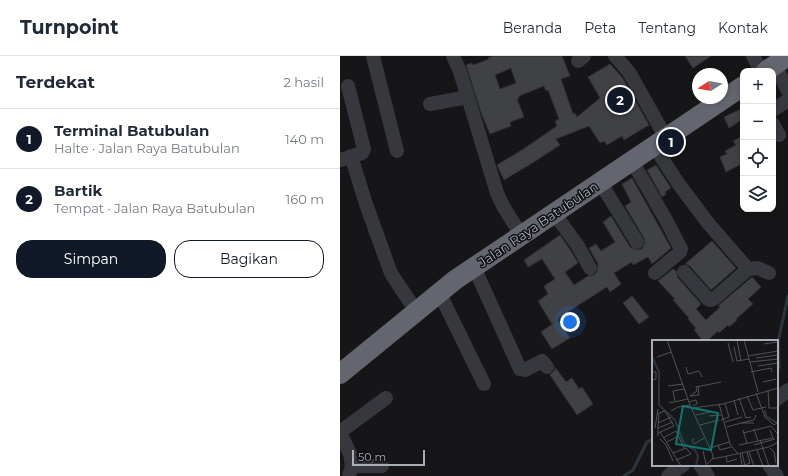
<!DOCTYPE html>
<html lang="id">
<meta charset="utf-8">
<style>
:root{--surface:#fff;--page:#f2f2f3;--text:#1f2937;--muted:#747a83;--line:#e0e1e3;--accent:#111827}
body{margin:0;font-family:Montserrat,sans-serif;background:var(--page);color:var(--text)}
.controls{position:absolute;right:12px;top:12px;display:grid;overflow:hidden;border-radius:8px;box-shadow:0 2px 6px #0003}
.controls button{width:36px;height:36px;display:grid;place-items:center;padding:0;border:0;border-bottom:1px solid var(--line);background:var(--surface);color:var(--text);font:20px sans-serif}
.compass{position:absolute;left:352px;top:12px;width:36px;height:36px;border-radius:50%;background:var(--surface);box-shadow:0 2px 6px #0003;rotate:259deg}
.scale{position:absolute;left:12px;bottom:10px;width:73px;box-sizing:border-box;padding-left:4px;border:2px solid #a8adb8;border-top:0;font-size:11px;line-height:14px;white-space:nowrap;color:#a8adb8;-webkit-text-stroke:3px #111113;paint-order:stroke}
.you{position:absolute;left:230px;top:266px;width:14px;height:14px;margin:-10px;border:3px solid #fff;border-radius:50%;background:#1a73e8;box-shadow:0 0 0 6px #1a73e833}
.badge{display:grid;place-items:center;width:26px;height:26px;border-radius:50%;background:var(--accent);color:#fff;font-size:13px;font-weight:700}
.pin{position:absolute;translate:-50% -50%;border:2px solid #fff;box-shadow:0 1px 4px #0006}
.list{margin:0;padding:0;list-style:none}
h2{display:flex;justify-content:space-between;align-items:center;height:52px;margin:0;padding:0 16px;font-size:17px}
h2 small{font-size:13px;font-weight:400;color:var(--muted)}
.list li{display:grid;grid-template-columns:26px 1fr auto;gap:12px;align-items:center;box-sizing:border-box;height:60px;padding:0 16px;border-top:1px solid var(--line)}
.list b{display:block;font-size:15px;white-space:nowrap}
.list p{margin:0;font-size:13px;white-space:nowrap;color:var(--muted)}
.list em{font-size:13px;font-style:normal;color:var(--muted)}
.actions{display:flex;gap:8px;padding:12px 16px}
.actions a{flex:1;padding:9px 0;border:1px solid var(--accent);border-radius:16px;text-align:center;font-size:14px;color:var(--accent)}
.actions .main{background:var(--accent);color:#fff}
.icon{flex:none;width:22px;height:22px;fill:none;stroke:currentColor;stroke-width:2;stroke-linecap:round;stroke-linejoin:round}
.map{position:relative;flex:none;width:448px;height:420px;overflow:hidden}
header{display:flex;align-items:center;gap:24px;box-sizing:border-box;height:56px;padding:0 20px;background:var(--surface);border-bottom:1px solid var(--line)}
header strong{font-size:19px}
nav{display:flex;gap:22px;margin-inline-start:auto;font-size:14px}
main{display:flex}
aside{flex:1;background:var(--surface)}
.map>svg:first-child{display:block}
.lines{fill:none;stroke-linecap:round;stroke-linejoin:round}
.stream{stroke:#2c353c;stroke-width:3}
.building{fill:#404145;stroke:#303034;fill-rule:evenodd}
.minor{stroke:#37383d;stroke-width:14}
.highway{stroke:#63666e;stroke-width:20}
.labels{text-anchor:middle;dominant-baseline:central;stroke-width:3;stroke-linejoin:round;paint-order:stroke}
.street-label{font-size:13px;fill:#a8adb8;stroke:#111113}
.inset-river{fill:none;stroke:#2c353c;stroke-width:2}
.inset-road{fill:none;stroke:#505258;stroke-width:1}
.view{fill:#0f766e;fill-opacity:0.15;stroke:#0f766e;stroke-width:2}
.inset-edge{fill:none;stroke:#a8adb8;stroke-width:2}
</style>
<header>
<strong>Turnpoint</strong>
<nav><a>Beranda</a><a>Peta</a><a>Tentang</a><a>Kontak</a></nav>
</header>
<main>
<aside>
<h2>Terdekat<small>2 hasil</small></h2>
<ul class="list">
<li><span class="badge">1</span><div><b>Terminal Batubulan</b><p>Halte · Jalan Raya Batubulan</p></div><em>140 m</em></li>
<li><span class="badge">2</span><div><b>Bartik</b><p>Tempat · Jalan Raya Batubulan</p></div><em>160 m</em></li>
</ul>
<div class="actions"><a class="main">Simpan</a><a>Bagikan</a></div>
</aside>
<div class="map">
<svg width="448" height="420" viewBox="0 0 448 420">
<rect width="100%" height="100%" fill="#161618"/>
<g class="lines">
<g class="stream">
<path d="M437,317l2,-6 -1,-25 10,-46"/>
<path d="M284,420l9,-6 14,-28 6,-3"/>
</g>
</g>
<g class="building">
<path d="M153,0h69l8,20 -9,3 12,35 2,-1 2,4 23,-19 -12,-21 22,-13 12,13 27,48 -25,15 -2,-4 -15,9 -3,-4 -4,2 -11,-17 -33,13 4,6 -26,17 -30,18 -7,-15 28,-17 32,-22 -2,-5 4,-2 -11,-29 -2,1 -2,-5 -25,10v2l-2,1 7,18 -14,5 1,4 -21,8 -8,-19 -16,-50 6,-2 1,2 16,-6 -1,-1zM171,12l5,15 -16,6 -5,-14z"/>
<path d="M345,0h26l-18,12z"/>
<path d="M403,52v11l-14,9 -5,-11z"/>
<path d="M403,80v27l-17,9 -6,-15 7,-3 -2,-3 11,-6 -3,-4z"/>
<path d="M316,109l15,23 -6,4 1,2 -4,3 -15,-27z"/>
<path d="M292,122l39,70 -19,16 -4,-7 -15,8 -1,-3 -18,11 7,11 -11,8 -3,-5 -49,31 1,1 -7,5 -14,-23 10,-7 -4,-8 11,-7 -13,-20 -14,8 -4,-7 36,-25 11,16 7,12 -13,9 9,13 14,-9 6,-1 3,-3 1,-8 -9,-16 7,-4 5,7 14,-9 -12,-20 8,-6 19,31 7,3 5,-1 3,-7 -1,-4 -19,-32 6,-4 -9,-18z"/>
<path d="M372,185l24,27 -25,22 -21,-24 -5,-2z"/>
<path d="M333,213l3,2 2,7 23,26 -5,5 10,11 14,-13 -2,-1 34,-29 9,10 -13,12 5,5 -17,15 1,1 -8,7 -1,-2 -9,8 -1,-2 -11,10h-4l-9,-11 2,-2 -8,-9 1,-1 -16,-18 2,-1 -17,-18z"/>
<path d="M292,240l17,21 -10,7 -16,-21z"/>
<path d="M218,264l12,18 -18,11 -11,-17z"/>
<path d="M215,311l11,15 6,-4 7,11 3,-2 11,17 -16,11 -27,-40 5,-5z"/>
</g>
<g class="lines">
<g class="minor">
<path d="M33,0l24,95"/>
<path d="M113,0l6,13 9,28 29,96 6,13 18,29"/>
<path d="M275,0l14,16 37,66"/>
<path d="M413,0l8,15"/>
<path d="M238,5l6,-5"/>
<path d="M435,9l13,26"/>
<path d="M90,48l38,-7"/>
<path d="M433,54l15,-10"/>
<path d="M433,68l6,11"/>
<path d="M314,90l24,37 30,40 40,46 -33,29 -4,2 -3,-1 -24,-27"/>
<path d="M11,100l15,48 23,64 3,7 24,36"/>
<path d="M0,104l22,-7 2,-4 -16,-63"/>
<path d="M292,105l34,59 15,29 -1,3 -25,21"/>
<path d="M260,126l37,60"/>
<path d="M214,157l24,33 12,22"/>
<path d="M134,211l46,102 5,1 17,-9 5,6"/>
<path d="M408,213l10,-1 11,5"/>
<path d="M99,236l45,92"/>
<path d="M437,343l11,-9"/>
<path d="M0,376l46,-34"/>
<path d="M0,376l10,22 2,12 -3,10"/>
<path d="M360,409l8,11"/>
<path d="M429,409l8,11"/>
<path d="M12,410h30"/>
<path d="M328,420l15,-11"/>
</g>
<g class="highway">
<path d="M426,15l22,-15"/>
<path d="M0,318l115,-94 288,-194"/>
</g>
</g>
<g class="labels">
<g class="street-label">
<text transform="translate(198 168) rotate(-34)">Jalan Raya Batubulan</text>
</g>
</g>
<g transform="translate(312 284)">
<rect width="126" height="126" fill="#161618"/>
<path class="inset-river" d="M0,17l7,15v33l16,15 9,24 11,6 3,6 -2,10M113,70l1,6 11,7"/>
<path class="inset-road" d="M15,0l23,65 23,50v3l-8,8M85,0l4,21M92,0l14,52M76,3l5,19M112,4l14,-2M82,7l3,14 12,-2M96,16l30,-5M5,17l14,-5M104,18l22,-3M98,22l28,-3M106,26l20,-3M34,27l2,7 11,-3 3,6M0,32h4v7l-4,1M99,32l20,-4 1,4M111,42l13,-3M16,46l15,-2M116,50l1,18h8M104,53l9,24 9,8 3,-2M38,56l7,-5 -1,-4 25,-5M38,56l9,-1 -1,-9M95,56l6,14 13,-3M87,58l7,20 5,-1M82,60l4,15M23,61l-2,-10 11,-2M37,62l7,-2 1,4 -4,2M17,63l19,-4M67,64l11,40 7,9M40,68l31,-4 55,-16M19,71l7,-4 12,-2M44,75l14,-3M57,76l12,-1M69,80l8,-3 -4,-14M73,82l17,-5M6,83l13,-6M89,83l13,-3 2,-5M48,85l19,-5M75,87l14,-4h13M3,88l3,-19M6,88l15,-6M102,89l4,12M91,90l4,13M8,92l21,34M6,93l16,-7 -9,-15 -6,2 -1,15v8M91,93l28,-7 7,8M11,98l13,-7 8,17M42,98l-2,2 2,4 10,-6M8,99l6,6 7,16M108,100l9,26M15,102l12,-6M66,105l2,5 11,-3M87,105l34,-7 -3,-8M102,105l21,-6M58,108l19,-6M118,108l4,4 2,11M105,110l6,16M51,111l3,13M97,112l5,14M21,113l13,-5 5,6 -15,6M88,113l2,12M90,113l3,13M74,116l1,6 10,-3M61,119l56,-12 9,-5M93,125l5,-2 -3,-11"/>
<path class="view" d="M31,66l35,7 -7,37 -35,-6z"/>
<rect width="126" height="126" class="inset-edge"/>
</g>
</svg>
<div class="controls">
<button>+</button>
<button>−</button>
<button><svg class="icon" aria-label="locate" viewBox="0 0 24 24"><circle cx="12" cy="12" r="6"/><path d="M12 2v4M12 18v4M2 12h4M18 12h4"/></svg></button>
<button><svg class="icon" aria-label="layers" viewBox="0 0 24 24"><path d="M12 4l9 5-9 5-9-5zM3 14l9 5 9-5"/></svg></button>
</div>
<svg class="compass" viewBox="-18 -18 36 36"><path d="M0-13l5 13h-10z" fill="#e53935"/><path d="M0 13l5-13h-10z" fill="#747a83"/></svg>
<div class="scale">50 m</div>
<div class="you"></div>
<div class="pin badge" style="left:331px;top:86px">1</div>
<div class="pin badge" style="left:280px;top:44px">2</div>
</div>
</main>
